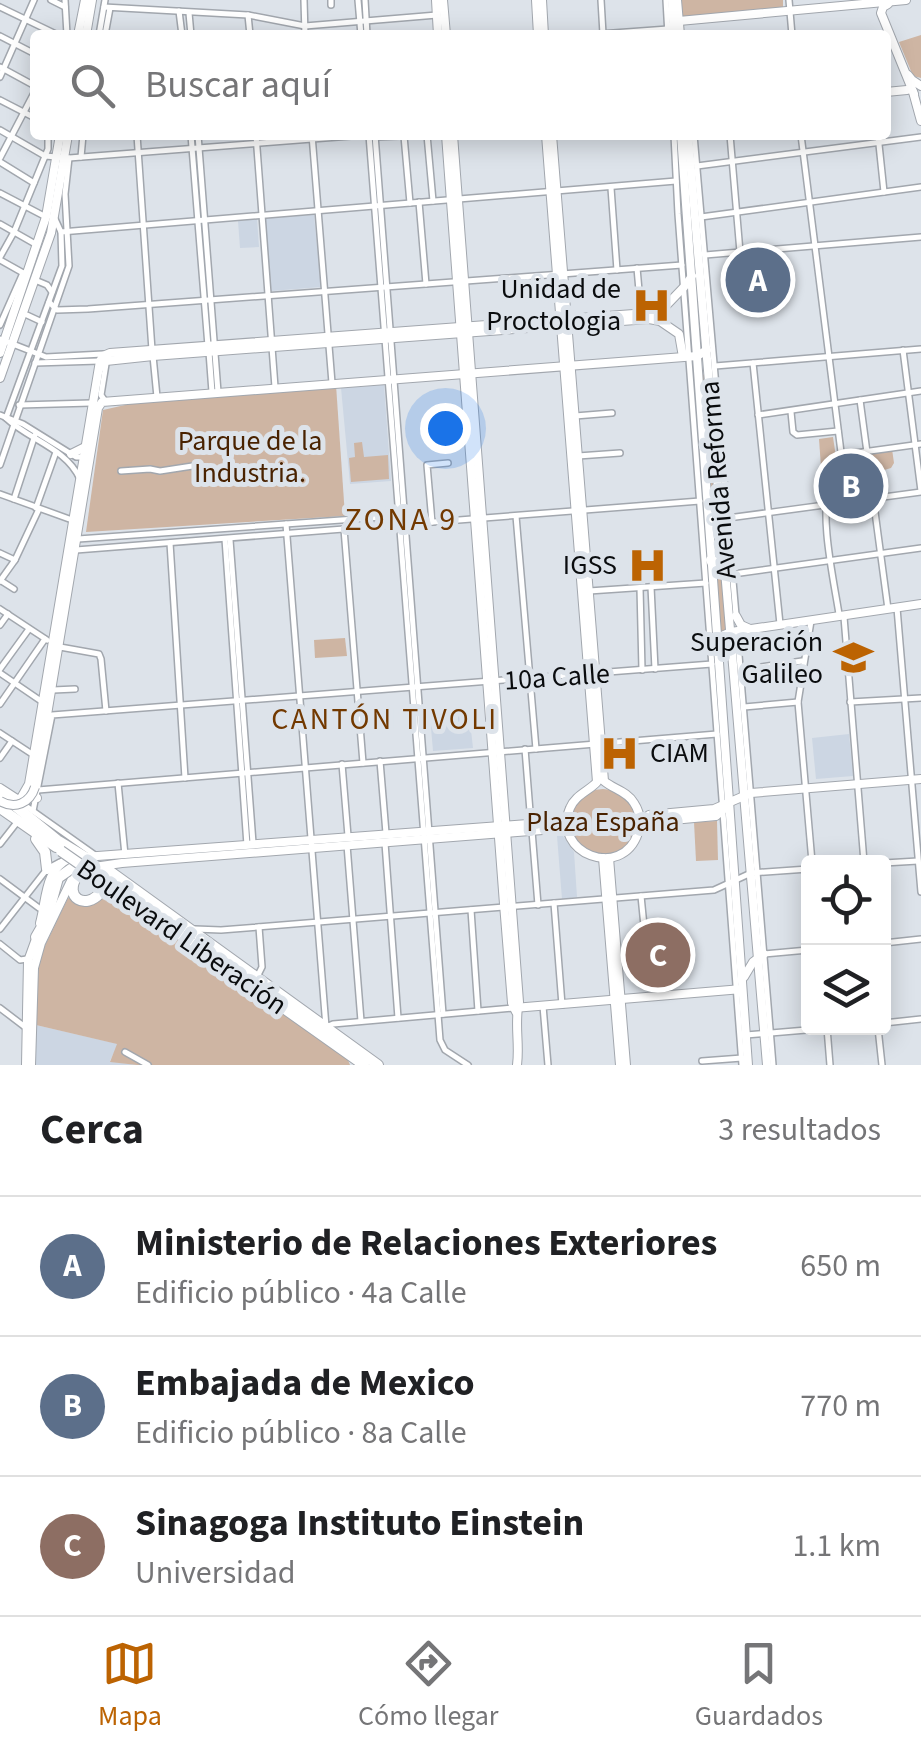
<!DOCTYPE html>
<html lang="es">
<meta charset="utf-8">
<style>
:root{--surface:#fff;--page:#f2f2f2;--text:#202124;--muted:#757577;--line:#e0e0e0;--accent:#bc6302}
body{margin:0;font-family:"Source Sans 3",sans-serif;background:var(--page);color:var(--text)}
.controls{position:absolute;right:30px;bottom:30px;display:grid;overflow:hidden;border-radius:10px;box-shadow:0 5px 25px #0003}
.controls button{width:90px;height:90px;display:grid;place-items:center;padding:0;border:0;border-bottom:2px solid var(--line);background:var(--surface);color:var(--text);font:50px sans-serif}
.you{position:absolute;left:445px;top:428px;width:35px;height:35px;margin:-25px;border:8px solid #fff;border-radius:50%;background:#1a73e8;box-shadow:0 0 0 15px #1a73e833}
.badge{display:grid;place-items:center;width:65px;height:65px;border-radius:50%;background:var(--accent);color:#fff;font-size:32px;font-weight:700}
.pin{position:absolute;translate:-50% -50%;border:5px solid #fff;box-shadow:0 2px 10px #0006}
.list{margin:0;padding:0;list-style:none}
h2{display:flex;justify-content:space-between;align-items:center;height:130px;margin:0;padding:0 40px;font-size:42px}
h2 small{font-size:32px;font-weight:400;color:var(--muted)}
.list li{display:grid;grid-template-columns:65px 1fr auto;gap:30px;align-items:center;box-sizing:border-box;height:140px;padding:0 40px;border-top:2px solid var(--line)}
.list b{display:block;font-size:38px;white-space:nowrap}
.list p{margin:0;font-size:32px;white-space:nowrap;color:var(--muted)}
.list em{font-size:32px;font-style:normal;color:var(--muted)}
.icon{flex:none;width:55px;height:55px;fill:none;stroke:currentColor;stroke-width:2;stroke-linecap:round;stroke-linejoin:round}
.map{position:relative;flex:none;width:921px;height:1065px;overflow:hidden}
.search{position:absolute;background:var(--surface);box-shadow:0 5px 25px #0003;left:30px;right:30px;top:30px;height:110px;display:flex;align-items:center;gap:25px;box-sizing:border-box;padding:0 35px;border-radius:10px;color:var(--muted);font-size:38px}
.sheet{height:550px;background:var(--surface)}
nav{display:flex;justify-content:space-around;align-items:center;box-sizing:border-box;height:140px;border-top:2px solid var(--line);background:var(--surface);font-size:28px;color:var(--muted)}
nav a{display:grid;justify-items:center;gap:5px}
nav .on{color:var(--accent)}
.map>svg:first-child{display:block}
.built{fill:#ccd6e3}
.green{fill:#ceb5a3}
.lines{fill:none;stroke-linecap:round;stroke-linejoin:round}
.minor-casing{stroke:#a2a7ae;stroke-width:8}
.major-casing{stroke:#a2a7ae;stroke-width:10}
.highway-casing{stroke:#a2a7ae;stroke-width:12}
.minor{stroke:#fff;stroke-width:5}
.major{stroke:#fff;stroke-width:8}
.highway{stroke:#fff;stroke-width:10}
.major-bridge-casing{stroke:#a2a7ae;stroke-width:10;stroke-linecap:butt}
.highway-bridge-casing{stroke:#a2a7ae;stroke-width:12;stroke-linecap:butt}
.major-bridge{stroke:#fff;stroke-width:8}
.highway-bridge{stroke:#fff;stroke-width:10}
.labels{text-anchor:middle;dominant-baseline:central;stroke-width:10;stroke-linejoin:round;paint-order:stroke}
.poi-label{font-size:28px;fill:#0a0c0e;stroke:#dde3ea;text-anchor:end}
.park-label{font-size:28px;fill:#492200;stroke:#dde3ea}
.street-label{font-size:28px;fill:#0a0c0e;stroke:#dde3ea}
.neighbourhood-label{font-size:30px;letter-spacing:2.5px;fill:#723900;stroke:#dde3ea}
.quarter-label{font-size:32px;letter-spacing:2.5px;fill:#723900;stroke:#dde3ea}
</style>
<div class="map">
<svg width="921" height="1065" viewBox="0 0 921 1065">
<rect width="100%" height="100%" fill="#dde3ea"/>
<g class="built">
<path d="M314,215l7,72 -50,4 -6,-73z"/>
<path d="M257,219l2,28 -19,1 -2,-27z"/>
<path d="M384,385l7,96 -41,3 -9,-96z"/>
<path d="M469,712l4,36 -40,3 -3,-35z"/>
<path d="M849,734l4,42 -37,3 -4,-41z"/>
<path d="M557,836h6l11,16 3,45 -15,2z"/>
<path d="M36,1025l82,19 -8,17 27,4h-101z"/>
</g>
<g class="green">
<path d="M681,0h102v8l-101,9z"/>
<path d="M921,35v43l-8,-2 -14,-34z"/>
<path d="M694,369l12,7 21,254 -12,17z"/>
<path d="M336,385l9,131 -259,16 17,-122 53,-12z"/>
<path d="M833,437l4,27 -16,3 -2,-28z"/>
<path d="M362,442l2,15 24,-2 1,24 -38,3 -2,-24 6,-1 -1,-14z"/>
<path d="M892,449l2,14 -3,5 -10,3 -2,-4 -8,1 -3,-15z"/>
<path d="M345,638l2,18 -32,2 -1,-18z"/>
<circle cx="603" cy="822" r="33"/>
<path d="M717,821l1,39 -22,1 -2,-39z"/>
<path d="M107,891l233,161 8,8 2,5h-213l-27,-3 7,-18 -81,-19 3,-67 29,-60 14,6 15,-2z"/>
</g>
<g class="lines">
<defs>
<g id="minor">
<path d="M51,0l14,7"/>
<path d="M65,0l2,35"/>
<path d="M304,0l1,35"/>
<path d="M331,0v5"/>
<path d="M358,0l3,35"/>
<path d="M365,0l2,35"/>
<path d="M601,0l2,34"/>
<path d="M666,0l2,35"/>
<path d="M789,0l3,35"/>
<path d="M0,7l58,28"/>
<path d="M104,7l144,8 57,11 132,-11"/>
<path d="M179,11l3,24"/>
<path d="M189,13l2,22"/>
<path d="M248,15l2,20"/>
<path d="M99,35l6,-35"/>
<path d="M105,35l5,-27"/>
<path d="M586,35l82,-6"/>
<path d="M0,36l35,18"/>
<path d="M0,67l35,19"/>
<path d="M0,77l34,-77"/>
<path d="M0,100l35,18"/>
<path d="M0,130l45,26 24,2 295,-23"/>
<path d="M137,135l15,215"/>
<path d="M191,135l17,211"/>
<path d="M198,135l20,257"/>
<path d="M256,135l19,252"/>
<path d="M312,135l20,248"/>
<path d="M369,135l71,905 5,10 23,15"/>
<path d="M375,135l68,879"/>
<path d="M427,135l6,66"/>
<path d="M674,135l4,79 64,851"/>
<path d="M694,135l42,480"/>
<path d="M730,135l10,117"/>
<path d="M801,135l41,325c-3,7 -9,11 -12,19 -11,37 3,97 9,135"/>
<path d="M878,135l6,57"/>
<path d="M404,136l6,67"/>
<path d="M375,137l49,-2"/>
<path d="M81,157l2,-22"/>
<path d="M0,158l35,-67"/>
<path d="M0,162l34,21"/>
<path d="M697,166l224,-29"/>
<path d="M611,188l6,82"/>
<path d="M0,193l46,24"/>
<path d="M419,202l7,82"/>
<path d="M701,217l220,-30"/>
<path d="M0,224l37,21"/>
<path d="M61,232l615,-51"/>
<path d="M705,255l216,-18"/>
<path d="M0,257l14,-25 34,-83v-14"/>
<path d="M0,260l25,14"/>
<path d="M637,268l4,45"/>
<path d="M35,280l12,5 5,7"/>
<path d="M49,302l8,8 31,-1 594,-44"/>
<path d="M27,315l15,7"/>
<path d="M0,325l23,-52"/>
<path d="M0,339l46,18 57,-3"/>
<path d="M903,350l18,141"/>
<path d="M209,352l3,40"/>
<path d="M153,356l4,41"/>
<path d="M35,363l64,-2"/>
<path d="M753,363l27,261"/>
<path d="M715,366l206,-17"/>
<path d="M860,400l28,209"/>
<path d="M105,401l-4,-6 5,-31"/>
<path d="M19,405l72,-2"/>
<path d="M791,412l2,20 4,3 41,-4"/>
<path d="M0,415l23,9 53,33h8"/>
<path d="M758,415l163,-24"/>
<path d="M575,416l37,-3"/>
<path d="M6,418l56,-152 -1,-34 -6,-13"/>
<path d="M6,418c23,22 60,30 74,61"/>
<path d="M841,455l80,-11"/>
<path d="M578,456l42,-3"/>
<path d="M0,465l69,-199 -4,-72 4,-36"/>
<path d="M121,471l29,-2 10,2 39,-6"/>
<path d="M0,494l72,26"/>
<path d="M14,499l21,-64"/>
<path d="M36,508l20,-56"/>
<path d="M516,516l20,233"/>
<path d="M728,518l193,-26"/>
<path d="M432,522l-5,-57 21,-2"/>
<path d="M286,524l40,503 7,-3 181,-16"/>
<path d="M344,529l19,234"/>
<path d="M78,539l319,-23"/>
<path d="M225,539l22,306"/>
<path d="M230,540l23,303"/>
<path d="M170,543l15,235"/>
<path d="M76,550l624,-49"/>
<path d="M0,553l15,7"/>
<path d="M733,574l188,-26"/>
<path d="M0,580l14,9"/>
<path d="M0,581l15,-21 24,-51"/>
<path d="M651,587l4,82"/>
<path d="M640,588l2,82"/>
<path d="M589,591l117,-8"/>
<path d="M897,608l24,284"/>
<path d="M0,609l47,31"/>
<path d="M844,617l20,245"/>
<path d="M811,621l-13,81 14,160"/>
<path d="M0,625l8,-11"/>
<path d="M737,631l36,434"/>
<path d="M60,647l39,7 2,5 5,52"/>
<path d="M0,669l29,-40"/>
<path d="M741,670l61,-9"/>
<path d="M0,673l41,28"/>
<path d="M53,690l22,-1"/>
<path d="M850,702l71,-4"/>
<path d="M0,704l45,-65"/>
<path d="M744,707l54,-5"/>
<path d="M0,733l35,23"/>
<path d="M525,749l6,75"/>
<path d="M0,758l12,-17"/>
<path d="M380,761l6,72"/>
<path d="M342,764l6,72"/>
<path d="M118,783l7,72"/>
<path d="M38,790l679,-56"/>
<path d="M23,804l72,51"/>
<path d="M33,811l19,-96 660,-51"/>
<path d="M532,831l6,74"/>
<path d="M385,843l13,175"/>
<path d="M0,844l18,-23"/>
<path d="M347,845l14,176"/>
<path d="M884,863l34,-2"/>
<path d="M0,879l39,29"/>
<path d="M641,896l4,40 8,2 1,2"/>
<path d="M554,903l8,102"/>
<path d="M471,910l7,101"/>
<path d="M0,929l47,-60 13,-7"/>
<path d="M195,929l26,1 493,-40 37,-17 57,-4"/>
<path d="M884,943l37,-4"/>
<path d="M0,944l20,16 7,-1"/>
<path d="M764,954l44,-4"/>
<path d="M258,975l4,-8 -3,-40"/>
<path d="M543,1006l5,59"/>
<path d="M0,1008l25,19"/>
<path d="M884,1023l37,-4"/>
<path d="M827,1028l3,37"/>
<path d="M878,1028l4,37"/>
<path d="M746,1035l84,-7"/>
<path d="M125,1052l23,13"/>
<path d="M702,1061l40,-3"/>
</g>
<g id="major">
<path d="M436,0l2,35"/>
<path d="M443,0l3,35"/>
<path d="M536,0l2,35"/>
<path d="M542,0l2,35"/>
<path d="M672,0l2,35"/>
<path d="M677,0l3,35"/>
<path d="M888,4l-5,3 -2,6 33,81"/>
<path d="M668,29l11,-8 227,-21"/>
<path d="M78,35l7,-35"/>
<path d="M86,35l6,-35"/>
<path d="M908,75l4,5 9,6"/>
<path d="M886,92l21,-2"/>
<path d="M913,92l8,29"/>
<path d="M446,135l58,769 8,99 4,9"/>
<path d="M453,135l66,867c-5,21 1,42 -2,63"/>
<path d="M546,135l51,647c-8,9 -22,13 -27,26 -19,45 52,73 68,25 3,-10 2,-21 -4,-30 -7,-12 -21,-14 -30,-22l-52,-646"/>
<path d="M681,135l67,930"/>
<path d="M688,135l79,930"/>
<path d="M658,314l26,-27 8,-11"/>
<path d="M0,353l46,-136 14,-82"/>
<path d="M101,367l5,-6 47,-5 496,-37 11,2 19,13 4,23"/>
<path d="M0,378l51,-145 17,-98"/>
<path d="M71,454l14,-7"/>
<path d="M724,556l-6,5 -8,-1c4,10 12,13 23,14"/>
<path d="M736,616l5,9 9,4"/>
<path d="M718,644l6,-9 7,-3 190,-28"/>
<path d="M35,787l63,-379 4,-6 595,-46 10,-6"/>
<path d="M0,788l17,11 20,-1"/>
<path d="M21,798l8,-14 71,-423 3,-5 7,-3 551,-41"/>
<path d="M640,823l9,-8 65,-6 37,-16 170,-14"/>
<path d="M640,823l76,-7 10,-9"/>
<path d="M84,857l483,-36"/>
<path d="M603,858l17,207"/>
<path d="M609,858l17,207"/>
<path d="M40,923c7,-25 4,-53 30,-65"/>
<path d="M744,977l9,-15 11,-8"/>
<path d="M514,1008l228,-19"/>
<path d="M26,1065l2,-104 9,-25"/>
<path d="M31,1065l3,-97 7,-25 30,-62 23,-14 28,-4 446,-35"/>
</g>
<g id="highway">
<path d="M3,796l54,44 28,17"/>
<path d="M0,808l56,39"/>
<path d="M36,839l9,13 2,17"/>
<path d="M104,867l274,198"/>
<path d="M77,876c-14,22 9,34 23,17v-10l-6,-6"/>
<path d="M117,890l247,175"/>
<path d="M36,937l11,-19 11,-40 17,-12"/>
</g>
</defs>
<use href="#minor" class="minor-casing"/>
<use href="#major" class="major-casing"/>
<use href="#highway" class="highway-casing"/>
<use href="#minor" class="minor"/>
<use href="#major" class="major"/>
<use href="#highway" class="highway"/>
<defs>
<path id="major-bridge" d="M0,801c15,9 30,2 35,-14"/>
<path id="highway-bridge" d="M61,851l56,39"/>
</defs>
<use href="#major-bridge" class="major-bridge-casing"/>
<use href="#highway-bridge" class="highway-bridge-casing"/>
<use href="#major-bridge" class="major-bridge"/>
<use href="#highway-bridge" class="highway-bridge"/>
</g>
<defs>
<symbol id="hospital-bare" viewBox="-9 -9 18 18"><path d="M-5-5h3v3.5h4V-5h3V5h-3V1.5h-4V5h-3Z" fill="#bc6302" stroke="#dde3ea" stroke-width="2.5" paint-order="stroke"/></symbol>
<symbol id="university-bare" viewBox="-9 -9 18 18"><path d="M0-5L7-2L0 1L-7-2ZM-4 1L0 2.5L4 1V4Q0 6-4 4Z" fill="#bc6302" stroke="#dde3ea" stroke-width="2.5" paint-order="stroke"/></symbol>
</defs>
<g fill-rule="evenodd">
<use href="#hospital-bare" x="624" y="278" width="55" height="55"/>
<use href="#hospital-bare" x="620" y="538" width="55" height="55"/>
<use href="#university-bare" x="826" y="630" width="55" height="55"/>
<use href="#hospital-bare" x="592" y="726" width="55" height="55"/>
</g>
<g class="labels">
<g class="poi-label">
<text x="621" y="289">Unidad de<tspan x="621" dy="32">Proctologia</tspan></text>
<text x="617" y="565">IGSS</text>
<text x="823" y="642">Superación<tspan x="823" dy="32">Galileo</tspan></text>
<text x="650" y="753" text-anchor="start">CIAM</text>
</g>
<g class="park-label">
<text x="250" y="441">Parque de la<tspan x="250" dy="32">Industria.</tspan></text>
<text x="603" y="822">Plaza España</text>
</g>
<g class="street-label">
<text transform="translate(718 480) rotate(-95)">Avenida Reforma</text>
<text transform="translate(557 677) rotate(-4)">10a Calle</text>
<text transform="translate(182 937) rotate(35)">Boulevard Liberación</text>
</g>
<g class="neighbourhood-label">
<text x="385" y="719">CANTÓN TIVOLI</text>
</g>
<g class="quarter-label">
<text x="401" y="520">ZONA 9</text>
</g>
</g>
</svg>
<div class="controls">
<button><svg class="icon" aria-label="locate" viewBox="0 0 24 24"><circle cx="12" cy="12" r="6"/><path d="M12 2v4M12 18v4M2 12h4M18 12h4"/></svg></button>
<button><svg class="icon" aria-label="layers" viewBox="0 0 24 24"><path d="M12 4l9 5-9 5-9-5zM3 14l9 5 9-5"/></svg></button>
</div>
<div class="you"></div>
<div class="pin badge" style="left:758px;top:280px;background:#5c6f8a">A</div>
<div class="pin badge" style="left:851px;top:486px;background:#5c6f8a">B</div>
<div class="pin badge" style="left:658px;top:955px;background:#8d6e63">C</div>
<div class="search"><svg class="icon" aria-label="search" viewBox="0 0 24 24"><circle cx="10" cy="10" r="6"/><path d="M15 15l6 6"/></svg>Buscar aquí</div>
</div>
<section class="sheet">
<h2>Cerca<small>3 resultados</small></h2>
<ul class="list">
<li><span class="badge" style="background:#5c6f8a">A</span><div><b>Ministerio de Relaciones Exteriores</b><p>Edificio público · 4a Calle</p></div><em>650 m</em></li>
<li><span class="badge" style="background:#5c6f8a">B</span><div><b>Embajada de Mexico</b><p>Edificio público · 8a Calle</p></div><em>770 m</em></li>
<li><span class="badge" style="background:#8d6e63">C</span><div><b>Sinagoga Instituto Einstein</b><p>Universidad</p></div><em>1.1 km</em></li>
</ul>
</section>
<nav>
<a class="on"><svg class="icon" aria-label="map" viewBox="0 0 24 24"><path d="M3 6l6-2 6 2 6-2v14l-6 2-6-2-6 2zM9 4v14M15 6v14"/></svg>Mapa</a>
<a><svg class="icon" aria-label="directions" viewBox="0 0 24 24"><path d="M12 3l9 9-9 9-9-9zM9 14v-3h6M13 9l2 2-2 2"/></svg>Cómo llegar</a>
<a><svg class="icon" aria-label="saved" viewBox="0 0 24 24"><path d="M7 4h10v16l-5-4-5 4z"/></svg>Guardados</a>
</nav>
